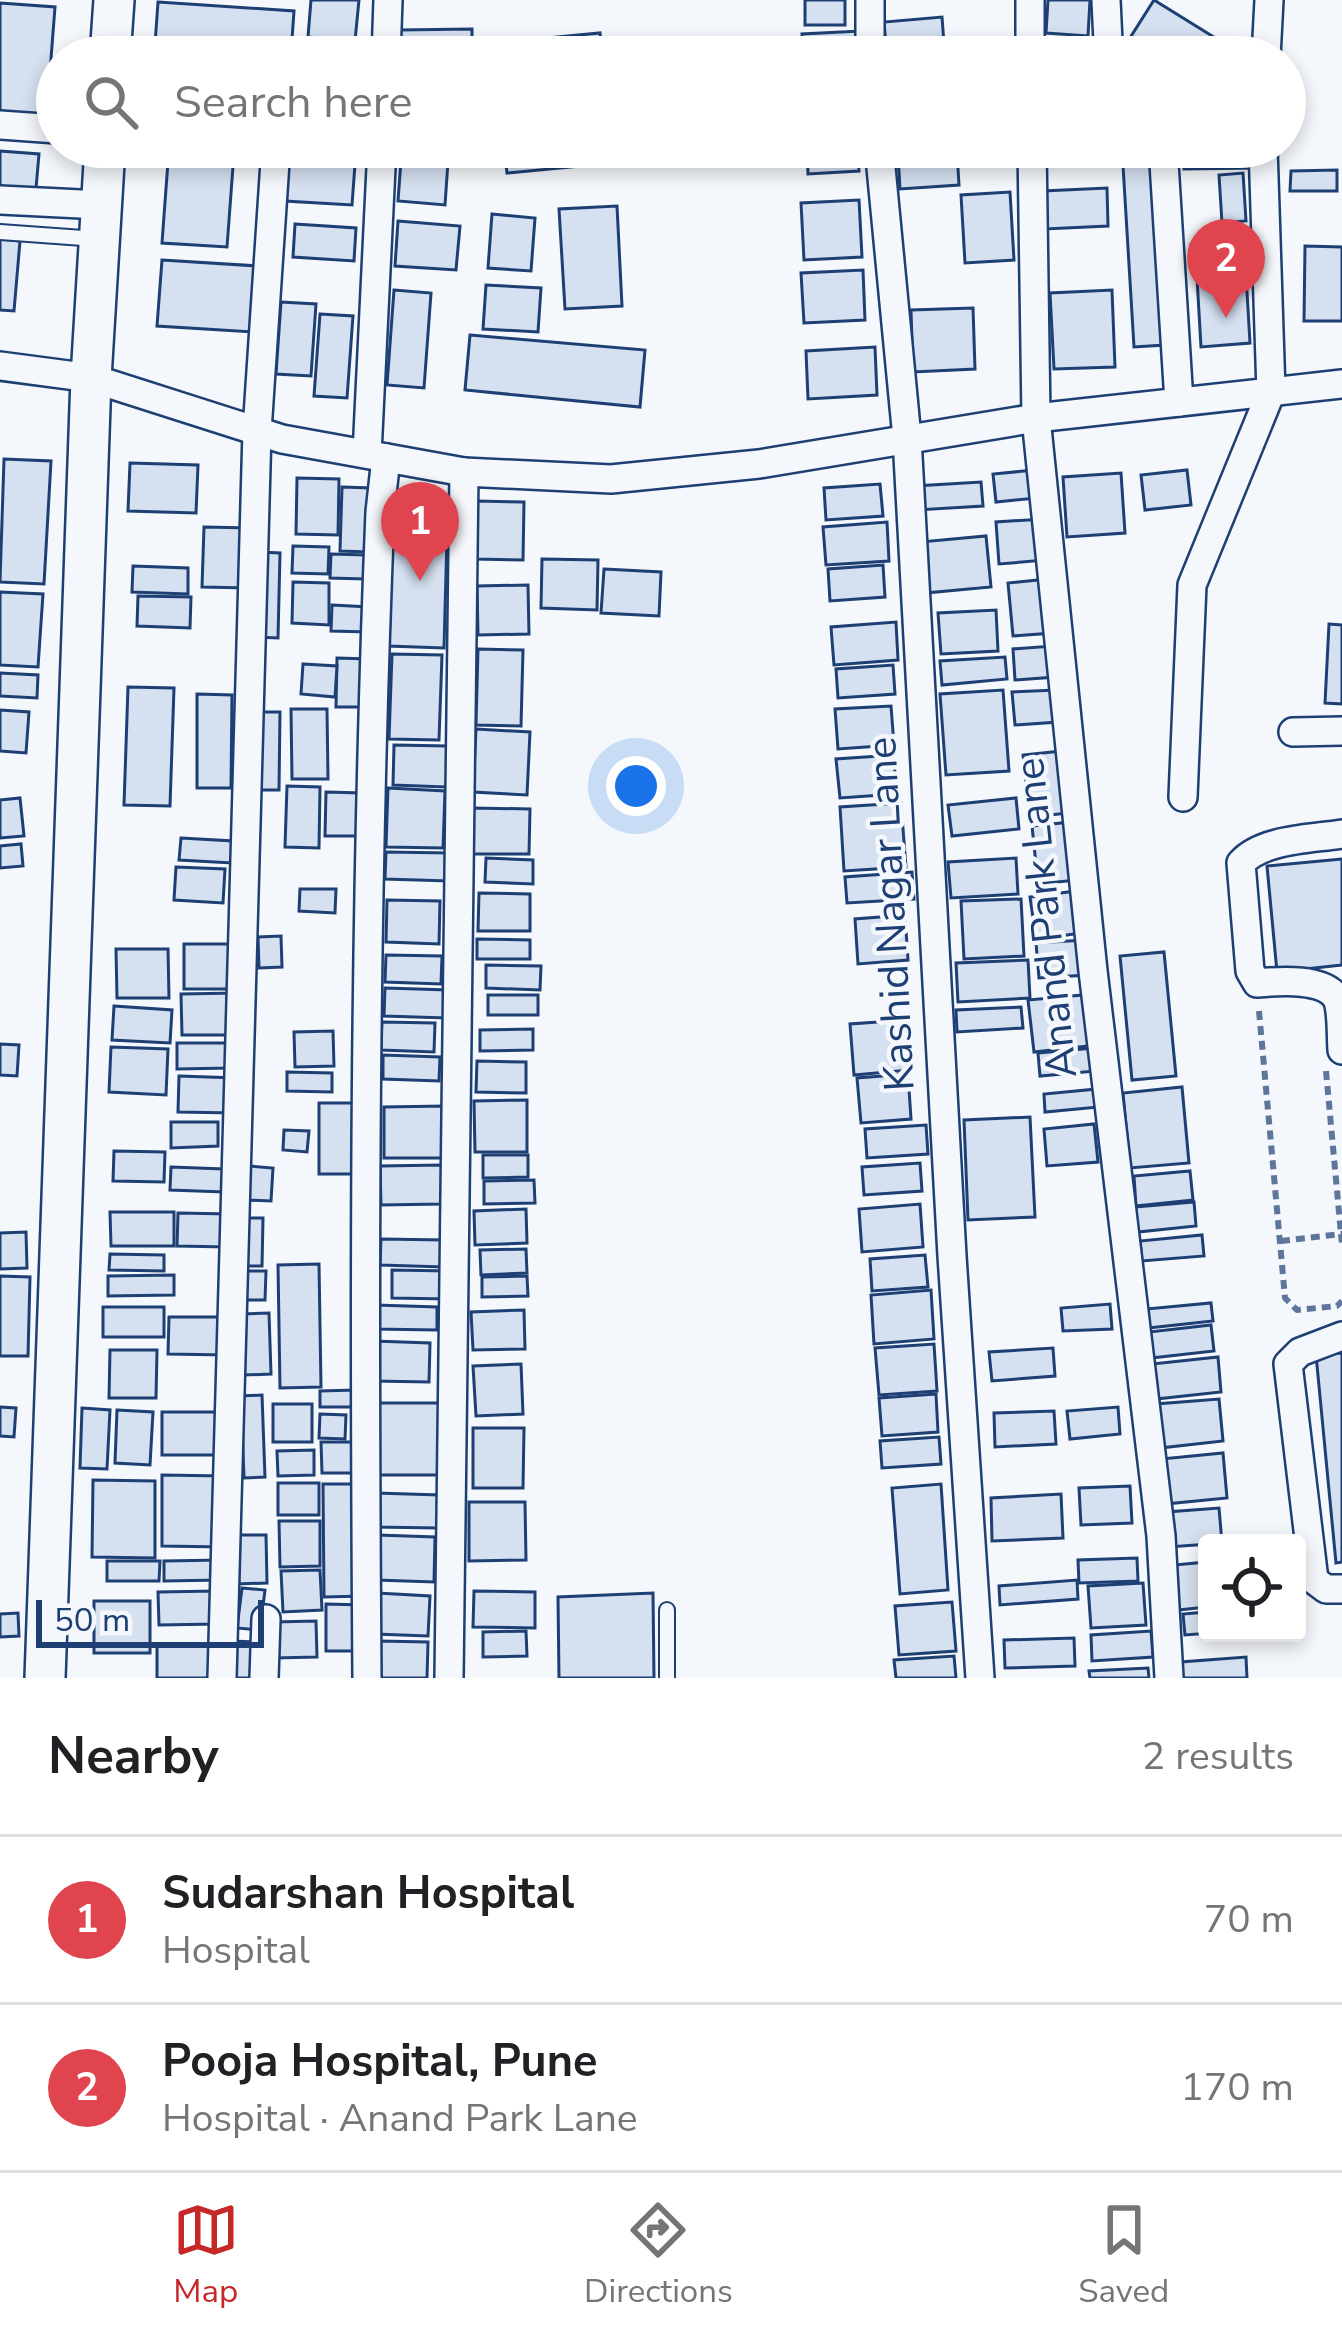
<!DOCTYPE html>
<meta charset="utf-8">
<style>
:root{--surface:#fff;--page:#f6f6f6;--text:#202124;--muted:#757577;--line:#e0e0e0;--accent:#c62828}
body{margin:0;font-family:"Nunito Sans",sans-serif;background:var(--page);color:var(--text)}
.controls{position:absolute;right:36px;bottom:36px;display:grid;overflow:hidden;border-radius:12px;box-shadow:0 6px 18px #0003}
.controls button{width:108px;height:108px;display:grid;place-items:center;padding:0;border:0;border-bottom:3px solid var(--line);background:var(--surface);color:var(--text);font:60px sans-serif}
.scale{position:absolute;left:36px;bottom:30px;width:228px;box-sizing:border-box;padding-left:12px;border:6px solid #1d3f73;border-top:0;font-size:33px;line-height:42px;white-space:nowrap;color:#1d3f73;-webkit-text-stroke:9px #f4f7fb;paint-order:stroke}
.you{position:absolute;left:636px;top:786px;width:42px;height:42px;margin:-30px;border:9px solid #fff;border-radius:50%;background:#1a73e8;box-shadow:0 0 0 18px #1a73e833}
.badge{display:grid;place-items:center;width:78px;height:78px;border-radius:50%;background:var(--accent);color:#fff;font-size:39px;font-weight:700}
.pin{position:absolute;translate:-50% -99px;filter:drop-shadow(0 3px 6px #0008)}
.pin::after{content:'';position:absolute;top:63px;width:42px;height:36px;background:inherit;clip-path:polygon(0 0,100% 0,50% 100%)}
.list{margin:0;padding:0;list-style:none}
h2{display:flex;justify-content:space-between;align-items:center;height:156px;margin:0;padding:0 48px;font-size:51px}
h2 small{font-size:39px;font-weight:400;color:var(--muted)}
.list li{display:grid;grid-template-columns:78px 1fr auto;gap:36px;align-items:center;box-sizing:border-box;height:168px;padding:0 48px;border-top:3px solid var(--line)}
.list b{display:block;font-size:45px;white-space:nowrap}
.list p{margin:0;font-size:39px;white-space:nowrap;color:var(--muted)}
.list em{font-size:39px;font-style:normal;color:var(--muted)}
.icon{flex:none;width:66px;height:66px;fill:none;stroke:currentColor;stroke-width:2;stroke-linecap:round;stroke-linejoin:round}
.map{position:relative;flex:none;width:1342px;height:1678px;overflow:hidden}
.search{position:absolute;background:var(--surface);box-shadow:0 6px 18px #0003;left:36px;right:36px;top:36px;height:132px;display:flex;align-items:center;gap:30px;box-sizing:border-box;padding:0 42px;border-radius:66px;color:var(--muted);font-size:45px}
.sheet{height:492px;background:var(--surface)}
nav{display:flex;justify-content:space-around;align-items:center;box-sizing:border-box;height:168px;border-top:3px solid var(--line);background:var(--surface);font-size:33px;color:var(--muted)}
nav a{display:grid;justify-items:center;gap:6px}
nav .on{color:var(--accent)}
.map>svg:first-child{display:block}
.building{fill:#d5e0f0;stroke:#1d3f73;stroke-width:3}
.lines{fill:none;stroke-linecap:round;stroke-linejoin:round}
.lane-casing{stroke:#1d3f73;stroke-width:18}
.street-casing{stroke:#1d3f73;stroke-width:32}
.secondary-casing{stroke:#1d3f73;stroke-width:44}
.path{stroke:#5e769c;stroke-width:6;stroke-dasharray:9 6;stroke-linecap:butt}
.lane{stroke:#f4f7fb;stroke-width:14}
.street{stroke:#f4f7fb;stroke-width:27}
.secondary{stroke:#f4f7fb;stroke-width:39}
.labels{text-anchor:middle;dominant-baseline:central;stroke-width:9;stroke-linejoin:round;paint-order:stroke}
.street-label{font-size:42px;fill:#1d3f73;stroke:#f4f7fb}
</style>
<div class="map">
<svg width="1342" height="1678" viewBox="0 0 1342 1678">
<rect width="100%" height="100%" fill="#f4f7fb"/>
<g class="building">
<path d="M311,0h48l-4,41 -47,-4z"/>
<rect x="805" y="0" width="40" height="25"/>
<path d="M1048,0h42l-2,36 -42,-3z"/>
<path d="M1154,0l92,57h-109l-14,-8z"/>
<path d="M158,2l136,9 -3,43 -136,-10z"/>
<path d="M0,3l55,4 -9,116 -46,-4z"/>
<path d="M942,17l3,40h-58l-3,-35z"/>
<path d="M472,29v28h-72l-1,-27z"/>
<path d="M861,31l1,26h-58l-2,-23z"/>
<path d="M600,33l3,24h-97l-1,-15z"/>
<path d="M402,147h47l-4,58 -47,-4z"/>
<path d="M504,147h107l2,16 -106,10z"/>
<path d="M807,147h51l1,24 -51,3z"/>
<path d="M1153,147l12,198 -31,2 -12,-198z"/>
<path d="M1183,147h60l16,9 -1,12 -74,1z"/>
<path d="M169,148l65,5 -7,94 -65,-4z"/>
<path d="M0,151l39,3 -4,46 -35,-3z"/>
<path d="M957,151l2,34 -59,4 -2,-34z"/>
<path d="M288,160l67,4 -3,41 -67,-4z"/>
<path d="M1337,170v21h-47l1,-20z"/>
<path d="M1243,173l3,48 -24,2 -3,-48z"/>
<path d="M1107,188l1,38 -63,3 -2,-38z"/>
<path d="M1010,192l4,68 -49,3 -4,-68z"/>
<path d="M859,200l3,57 -58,3 -3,-57z"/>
<path d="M617,206l5,100 -57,3 -6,-100z"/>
<path d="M492,214l43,4 -4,53 -43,-3z"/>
<path d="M398,221l62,5 -4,44 -61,-4z"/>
<path d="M295,224l61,4 -2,33 -61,-4z"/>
<path d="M0,239l20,2 -6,70 -14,-1z"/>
<path d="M1258,243v21l-67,2v-21z"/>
<path d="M1305,246l37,1v74h-38z"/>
<path d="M162,260l96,6 -5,66 -96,-6z"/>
<path d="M863,270l2,50 -61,3 -3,-50z"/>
<path d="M1246,275l4,68 -49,4 -4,-69z"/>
<path d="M486,285l55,3 -3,44 -55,-3z"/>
<path d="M394,290l37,3 -7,95 -37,-3z"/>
<path d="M1112,290l3,77 -61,2 -4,-76z"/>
<path d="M281,302l35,2 -5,72 -35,-2z"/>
<path d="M973,308l2,61 -62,3 -2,-62z"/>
<path d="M320,314l33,2 -6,82 -33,-2z"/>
<path d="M470,335l175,15 -5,57 -175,-17z"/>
<path d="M875,347l2,48 -69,4 -2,-48z"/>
<path d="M4,459l47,2 -7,123 -44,-2z"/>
<path d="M130,463l68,2 -2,48 -68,-2z"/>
<path d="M1035,470l2,28 -41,4 -3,-28z"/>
<path d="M1187,470l4,35 -46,5 -4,-35z"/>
<path d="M1121,473l4,60 -58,4 -4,-60z"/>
<path d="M297,478l42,1 -1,56 -42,-1z"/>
<path d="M981,482l2,24 -66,4 -2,-24z"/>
<path d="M880,484l3,32 -57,4 -2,-32z"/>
<path d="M342,487l29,1 -2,64 -29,-1z"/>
<path d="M394,497l54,2 -4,149 -56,-2z"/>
<path d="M475,501l49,1 -1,58 -49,-1z"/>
<path d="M1043,519l3,41 -47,4 -3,-42z"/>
<path d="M887,522l2,39 -63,4 -3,-38z"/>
<path d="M204,527l47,1 -2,60 -47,-1z"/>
<path d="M986,536l5,51 -66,6 -5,-51z"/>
<path d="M293,546l36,1 -1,27 -36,-1z"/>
<path d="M259,552l21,1 -2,85 -22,-1z"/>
<path d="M331,554l35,1 -1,24 -35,-1z"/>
<path d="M542,559l56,1 -1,50 -56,-2z"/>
<path d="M883,565l2,32 -55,4 -2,-32z"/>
<path d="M133,566l55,2v26l-56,-2z"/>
<path d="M604,569l57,3 -2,44 -58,-3z"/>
<path d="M1048,579l5,54 -40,3 -5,-53z"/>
<path d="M293,582l36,1v42l-37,-2z"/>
<path d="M528,585l1,49 -51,1 -1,-49z"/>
<path d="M0,592l43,2 -5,73 -38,-2z"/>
<path d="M138,596l53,1 -1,31 -53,-2z"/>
<path d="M332,605l37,2 -1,25 -37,-1z"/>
<path d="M996,610l2,41 -57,3 -3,-41z"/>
<path d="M896,622l2,38 -64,5 -3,-38z"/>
<path d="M1329,624l13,1v79l-17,-1z"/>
<path d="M1053,646l2,31 -40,3 -2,-31z"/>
<path d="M478,649l45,1 -2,76 -45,-1z"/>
<path d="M392,654l50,1 -3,85 -50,-1z"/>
<path d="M1005,657l2,22 -65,6 -2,-24z"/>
<path d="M337,658l31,1 -1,48h-31z"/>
<path d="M303,664l34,2 -2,31 -34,-3z"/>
<path d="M893,665l2,29 -57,4 -2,-29z"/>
<path d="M0,673l38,2 -1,23 -37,-2z"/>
<path d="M128,687l46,1 -4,118 -46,-1z"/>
<path d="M1003,690l6,81 -63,4 -6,-81z"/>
<path d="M1056,690l2,32 -43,3 -3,-33z"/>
<path d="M197,694l35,1 -1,93h-34z"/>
<path d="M891,706l3,39 -56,4 -3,-40z"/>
<path d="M291,709h36l1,70h-36z"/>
<path d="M0,710l29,2 -3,41 -26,-2z"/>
<path d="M256,712h24l-1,78h-23z"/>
<path d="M476,729l54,3 -3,63 -54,-3z"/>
<path d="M394,745l54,1 -2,41 -53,-2z"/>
<path d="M1062,751l7,62 -39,4 -7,-62z"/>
<path d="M894,755l2,39 -56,4 -4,-39z"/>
<path d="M287,786l33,1 -1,61 -34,-1z"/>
<path d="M388,788l57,3 -2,57 -57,-1z"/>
<path d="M326,792l35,1 -1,43h-35z"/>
<path d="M20,798l4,38 -24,2v-38z"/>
<path d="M1016,798l3,31 -67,7 -4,-31z"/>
<path d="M901,803l5,64 -62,4 -4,-64z"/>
<path d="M473,808l57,1 -1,45h-57z"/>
<path d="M1071,822l6,58 -39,4 -6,-58z"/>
<path d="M181,838l52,3 -1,22 -53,-3z"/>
<path d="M21,844l2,22 -23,2v-22z"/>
<path d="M386,852l64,1 -1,28 -64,-2z"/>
<path d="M486,858l47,2v24l-48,-2z"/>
<path d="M1016,858l2,36 -67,4 -3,-36z"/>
<path d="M1342,859v106l-65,7 -10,-106z"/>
<path d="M176,867l49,2 -2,34 -49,-3z"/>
<path d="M912,872l2,27 -67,4 -2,-26z"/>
<path d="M300,889h36l-1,24 -36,-2z"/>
<path d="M1076,891l6,42 -46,6 -6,-42z"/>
<path d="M479,893l51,1v37h-52z"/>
<path d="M1021,899l3,57 -60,3 -3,-58z"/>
<path d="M387,900l53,1 -1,43 -53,-2z"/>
<path d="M905,915l3,45 -50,4 -3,-45z"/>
<path d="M281,936l1,31 -23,1 -1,-31z"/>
<path d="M477,939l53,1v19h-53z"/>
<path d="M1085,940l3,35 -49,3 -3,-35z"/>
<rect x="184" y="944" width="46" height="45"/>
<path d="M116,949h52l1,49h-52z"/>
<path d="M1164,952l12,124 -44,4 -12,-124z"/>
<path d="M386,955l56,1 -1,28 -56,-2z"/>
<path d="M1028,960l2,38 -72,4 -2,-39z"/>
<path d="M486,965l55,1 -1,24 -54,-2z"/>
<path d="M385,988l63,2 -1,28 -63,-2z"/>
<path d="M237,993l2,42h-57l-1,-41z"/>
<rect x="488" y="995" width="50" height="20"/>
<path d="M1083,995l5,51 -54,6 -6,-52z"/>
<path d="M114,1006l58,4 -2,33 -58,-3z"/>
<path d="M1021,1007l2,21 -66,4 -1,-22z"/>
<path d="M907,1020l3,50 -56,5 -4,-51z"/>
<path d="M382,1022l53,1 -1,29 -53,-2z"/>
<path d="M533,1029v21l-53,1v-21z"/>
<path d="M333,1031l1,35 -39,1 -1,-35z"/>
<path d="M177,1043h53v25l-53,1z"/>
<path d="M0,1044l19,1 -2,31 -17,-1z"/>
<path d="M111,1047l57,2 -2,46 -57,-3z"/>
<path d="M1094,1048l2,23 -56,5 -2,-23z"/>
<path d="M383,1055l57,2 -1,24 -56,-2z"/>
<path d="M477,1061l49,1v31l-50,-1z"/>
<path d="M287,1072l45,1v19l-45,-1z"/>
<path d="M908,1074l3,45 -50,4 -4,-45z"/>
<path d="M179,1076l57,2 -1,35 -57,-1z"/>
<path d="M1182,1087l7,76 -59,5 -7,-75z"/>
<path d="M1097,1089l2,18 -54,5 -1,-18z"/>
<path d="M527,1100v52h-52l-1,-51z"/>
<path d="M319,1103h37l-1,71h-36z"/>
<path d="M444,1106v52h-60v-51z"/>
<path d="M1030,1117l5,100 -67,3 -4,-100z"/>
<path d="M171,1122h47v24l-47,2z"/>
<path d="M1094,1124l4,38 -51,4 -3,-37z"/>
<path d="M926,1125l2,29 -61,4 -2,-29z"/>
<path d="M284,1130l25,1 -2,21 -24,-2z"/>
<path d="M114,1151l51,1 -1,30 -51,-1z"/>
<path d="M483,1155h45v22l-45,1z"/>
<path d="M920,1163l2,28 -58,4 -2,-28z"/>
<path d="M442,1165v39l-61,1 -1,-39z"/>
<path d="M249,1166l24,2 -2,33 -24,-1z"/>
<path d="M171,1167l53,2v23l-54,-2z"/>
<path d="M1190,1171l3,29 -57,6 -2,-30z"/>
<path d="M534,1180l1,23 -51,1v-23z"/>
<path d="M1194,1202l2,24 -58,6 -3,-25z"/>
<path d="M920,1204l3,43 -61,5 -3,-43z"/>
<path d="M526,1209l1,34 -52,2 -1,-34z"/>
<path d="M110,1212h64v34h-63z"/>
<path d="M178,1213l51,1 -1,33 -51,-1z"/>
<path d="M242,1218h21l-1,48h-20z"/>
<path d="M26,1232l1,36 -27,1v-36z"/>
<path d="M1202,1235l2,21 -62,5 -2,-20z"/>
<path d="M381,1239l63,1v27l-64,-2z"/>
<path d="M526,1249l1,24 -46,2 -1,-25z"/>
<path d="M110,1254l54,1v16l-55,-1z"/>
<path d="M925,1255l3,32 -56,4 -2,-32z"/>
<path d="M319,1264l2,123 -41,1 -2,-123z"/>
<path d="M392,1270l57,1 -1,28 -56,-1z"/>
<path d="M243,1271h23l-1,29h-22z"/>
<path d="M174,1275v20l-66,1v-20z"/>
<path d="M0,1276l30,1 -2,79h-28z"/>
<path d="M527,1276l1,20 -46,1v-20z"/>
<path d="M931,1290l3,49 -60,5 -3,-49z"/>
<path d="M1211,1303l2,18 -65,7 -2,-19z"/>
<path d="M1110,1304l2,25 -49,2 -2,-23z"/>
<path d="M375,1305l62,2v23l-63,-1z"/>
<rect x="103" y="1307" width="61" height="30"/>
<path d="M524,1310l1,39 -52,1 -2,-38z"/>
<path d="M269,1313l2,61 -27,1 -2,-61z"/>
<path d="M169,1317h59l-1,38 -59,-1z"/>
<path d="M1211,1325l3,26 -63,7 -2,-26z"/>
<path d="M373,1341l57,2 -1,39 -56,-1z"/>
<path d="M934,1344l3,47 -58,4 -4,-47z"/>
<path d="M1053,1348l2,28 -63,5 -3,-29z"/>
<path d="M110,1350h47l-1,48h-47z"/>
<path d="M1342,1353v209l-6,1 -20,-208z"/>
<path d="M1218,1357l3,35 -65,7 -4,-35z"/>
<path d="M521,1364l2,50 -47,2 -3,-50z"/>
<path d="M356,1390v17h-36v-16z"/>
<path d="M936,1394l2,38 -56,4 -3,-38z"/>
<path d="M262,1395l3,82 -21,1 -3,-82z"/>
<path d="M1219,1399l4,42 -63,7 -4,-44z"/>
<rect x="378" y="1403" width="67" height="72"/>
<rect x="273" y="1404" width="39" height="38"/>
<path d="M0,1407l16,1 -2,29 -14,-1z"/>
<path d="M1118,1407l2,27 -50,5 -3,-28z"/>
<path d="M82,1408l28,2 -3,59 -27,-1z"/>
<path d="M117,1410l36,2 -3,53 -35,-2z"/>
<path d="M1054,1411l2,33 -61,3 -1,-34z"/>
<rect x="162" y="1412" width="58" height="43"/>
<path d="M320,1414l26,1 -1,24 -26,-1z"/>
<path d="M473,1428h51l-1,60h-50z"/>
<path d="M939,1437l2,27 -59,4 -2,-27z"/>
<path d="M321,1442h40l1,31h-40z"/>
<path d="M314,1450v25l-36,1 -1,-25z"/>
<path d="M1223,1453l4,45 -62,6 -4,-45z"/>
<path d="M162,1475l62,1 -1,71 -61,-1z"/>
<path d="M93,1480l62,1v77l-63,-1z"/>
<rect x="278" y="1483" width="41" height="32"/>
<path d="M323,1484h40l1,112 -40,1z"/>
<path d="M941,1484l7,106 -48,4 -8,-106z"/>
<path d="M1130,1486l2,37 -51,2 -2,-37z"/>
<path d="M375,1493l65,2 -1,33 -65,-1z"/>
<path d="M1061,1494l2,44 -71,3 -1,-43z"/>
<path d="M469,1502h56l1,58 -57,1z"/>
<path d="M1219,1508l3,35 -53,4 -2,-35z"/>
<path d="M279,1521h41v45l-40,1z"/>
<path d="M235,1535h31l1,48 -31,1z"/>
<path d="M377,1535l58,2 -1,45 -58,-2z"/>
<path d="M1137,1558l1,23 -59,2 -1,-23z"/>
<path d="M221,1560v20l-57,1v-20z"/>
<path d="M107,1561h53l-1,20h-52z"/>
<path d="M1207,1562v45l-29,3 -4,-45z"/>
<path d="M320,1570l2,40 -39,2 -2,-41z"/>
<path d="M1077,1580l1,19 -78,6 -1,-19z"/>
<path d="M1143,1583l3,42 -55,3 -3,-42z"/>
<path d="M242,1588l23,2 -5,40 -23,-2z"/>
<path d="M216,1591v33l-57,1 -1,-33z"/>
<path d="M474,1591l61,1v36l-62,-1z"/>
<path d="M377,1593l53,3 -2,40 -53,-2z"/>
<path d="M653,1593l1,85h-95l-1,-81z"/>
<rect x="94" y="1601" width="56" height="52"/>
<path d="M952,1602l4,49 -57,4 -4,-49z"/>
<path d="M326,1604l36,1 -1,46h-35z"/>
<path d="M1207,1612v21h4l-26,2 -2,-21z"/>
<path d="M18,1613l1,23 -19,1v-23z"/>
<path d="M316,1621l1,36 -43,1v-36z"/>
<path d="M526,1631l1,25 -44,1v-25z"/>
<path d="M1151,1631l2,26 -61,4 -1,-26z"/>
<path d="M1074,1638l1,28 -70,2 -1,-28z"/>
<path d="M232,1641l23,1 -2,36h-23z"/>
<path d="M378,1641l50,1 -1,36h-50z"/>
<path d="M212,1644v34h-55v-33z"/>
<path d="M954,1656l2,22h-60l-2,-18z"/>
<path d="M1246,1657l1,21h-65l-1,-16z"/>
<path d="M1148,1668l1,10h-59l-1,-7z"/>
</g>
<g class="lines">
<defs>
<g id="lane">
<path d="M0,232l97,7"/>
<path d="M667,1678v-68"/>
</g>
<g id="street">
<path d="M870,0v57"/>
<path d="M1030,0v57"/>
<path d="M1106,0l2,42 7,15"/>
<path d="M111,53l63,4"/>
<path d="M386,57l2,-57"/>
<path d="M1266,57l3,-57"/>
<path d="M0,125l57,4"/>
<path d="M879,147l28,291 45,818 28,422"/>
<path d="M1032,147l4,271 57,553 68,565 8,142"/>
<path d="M1163,147l16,255"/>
<path d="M0,200l101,5"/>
<path d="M0,366l91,12 191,61 182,33 147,7 148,-15 277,-46 306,-34"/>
<path d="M367,454l15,-307"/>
<path d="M1293,732l49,-1"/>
<path d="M1183,797l9,-212 79,-193 -8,-245"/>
<path d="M1342,834c-31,5 -80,5 -101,29l9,108 7,12c21,-2 71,-6 81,18 4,13 3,35 4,49"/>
<path d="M1342,1336l-42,16 -12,12 26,216 12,9h16"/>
<path d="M222,1678l35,-1247 19,-284"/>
<path d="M264,1678l2,-59"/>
<path d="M367,1678c-3,-389 -3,-778 13,-1166l6,-54"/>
<path d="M449,1678l15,-1206"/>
</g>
<g id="secondary">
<path d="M110,57l4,-57"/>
<path d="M45,1678l46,-1300 14,-231"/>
</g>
</defs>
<use href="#lane" class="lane-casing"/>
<use href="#street" class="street-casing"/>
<use href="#secondary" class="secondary-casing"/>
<g class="path">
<path d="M1259,1011l26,287 12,12 40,-4 5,-5"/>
<path d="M1326,1071l15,163"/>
<path d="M1281,1241l60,-7 1,10"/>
</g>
<use href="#lane" class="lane"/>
<use href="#street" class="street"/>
<use href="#secondary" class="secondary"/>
</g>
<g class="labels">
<g class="street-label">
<text transform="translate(891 914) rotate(-93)">Kashid Nagar Lane</text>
<text transform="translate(1046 918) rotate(-96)">Anand Park Lane</text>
</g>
</g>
</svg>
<div class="controls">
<button><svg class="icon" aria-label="locate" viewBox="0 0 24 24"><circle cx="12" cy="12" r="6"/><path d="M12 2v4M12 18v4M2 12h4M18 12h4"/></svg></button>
</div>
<div class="scale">50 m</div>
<div class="you"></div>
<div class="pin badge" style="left:420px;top:581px;background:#e0444e">1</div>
<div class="pin badge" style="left:1226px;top:318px;background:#e0444e">2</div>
<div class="search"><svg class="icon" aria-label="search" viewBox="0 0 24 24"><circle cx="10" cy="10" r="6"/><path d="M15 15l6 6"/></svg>Search here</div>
</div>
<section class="sheet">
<h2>Nearby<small>2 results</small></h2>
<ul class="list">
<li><span class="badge" style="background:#e0444e">1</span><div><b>Sudarshan Hospital</b><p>Hospital</p></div><em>70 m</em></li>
<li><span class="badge" style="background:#e0444e">2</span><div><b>Pooja Hospital, Pune</b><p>Hospital · Anand Park Lane</p></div><em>170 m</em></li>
</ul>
</section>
<nav>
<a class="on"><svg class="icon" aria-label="map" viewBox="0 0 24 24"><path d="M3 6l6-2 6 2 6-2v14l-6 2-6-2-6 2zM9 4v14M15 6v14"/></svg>Map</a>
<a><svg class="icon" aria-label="directions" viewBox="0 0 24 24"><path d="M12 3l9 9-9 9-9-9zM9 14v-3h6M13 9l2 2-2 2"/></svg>Directions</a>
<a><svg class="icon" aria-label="saved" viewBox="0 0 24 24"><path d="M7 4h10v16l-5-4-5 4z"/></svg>Saved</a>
</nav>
